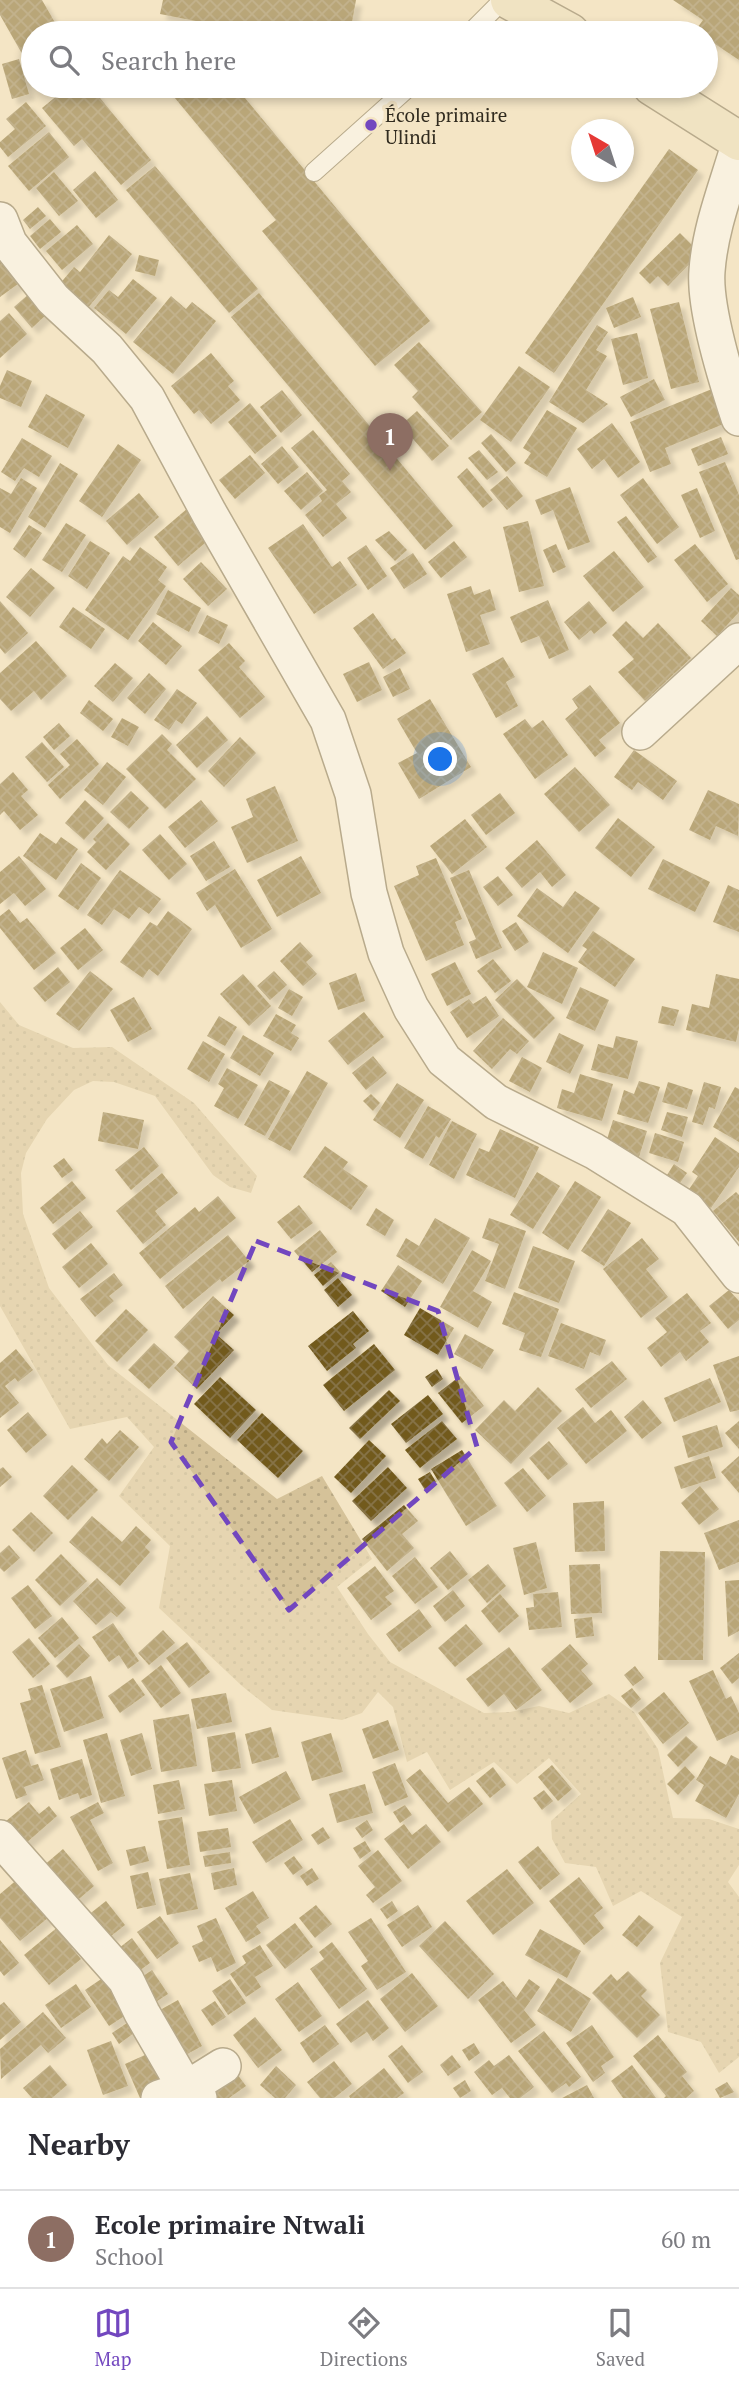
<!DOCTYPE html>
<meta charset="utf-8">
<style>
:root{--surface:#fff;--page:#f2f2f3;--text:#2b2b33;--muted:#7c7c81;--line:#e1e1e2;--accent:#7247bf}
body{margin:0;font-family:"PT Serif",serif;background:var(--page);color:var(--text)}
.compass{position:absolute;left:571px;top:119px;width:63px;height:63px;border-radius:50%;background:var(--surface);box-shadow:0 4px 10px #0003;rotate:321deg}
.you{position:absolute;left:441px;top:760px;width:24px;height:24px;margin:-18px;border:5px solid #fff;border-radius:50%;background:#1a73e8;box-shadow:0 0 0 10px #1a73e833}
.badge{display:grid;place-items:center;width:46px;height:46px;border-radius:50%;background:var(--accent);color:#fff;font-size:23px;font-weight:700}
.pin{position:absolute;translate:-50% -58px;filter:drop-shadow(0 2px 4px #0008)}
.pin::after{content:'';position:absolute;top:37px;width:24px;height:21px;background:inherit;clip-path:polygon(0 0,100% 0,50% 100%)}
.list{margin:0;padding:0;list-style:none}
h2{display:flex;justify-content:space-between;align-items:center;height:91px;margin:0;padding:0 28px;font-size:30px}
h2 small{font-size:23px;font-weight:400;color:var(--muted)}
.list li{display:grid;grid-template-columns:46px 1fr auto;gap:21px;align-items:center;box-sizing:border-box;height:98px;padding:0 28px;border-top:2px solid var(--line)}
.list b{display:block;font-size:26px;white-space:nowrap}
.list p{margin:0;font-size:23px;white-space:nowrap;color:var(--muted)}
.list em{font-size:23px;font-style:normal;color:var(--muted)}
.icon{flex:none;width:38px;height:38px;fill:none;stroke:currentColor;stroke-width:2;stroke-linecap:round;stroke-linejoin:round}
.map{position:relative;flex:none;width:739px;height:2098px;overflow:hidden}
.search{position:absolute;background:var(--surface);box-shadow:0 4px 10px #0003;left:21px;right:21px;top:21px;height:77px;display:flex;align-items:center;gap:18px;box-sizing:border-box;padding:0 24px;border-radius:38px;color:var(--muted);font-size:26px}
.sheet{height:189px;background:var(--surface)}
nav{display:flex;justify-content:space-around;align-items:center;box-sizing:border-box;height:98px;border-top:2px solid var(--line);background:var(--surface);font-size:19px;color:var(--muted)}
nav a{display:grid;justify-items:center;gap:4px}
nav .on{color:var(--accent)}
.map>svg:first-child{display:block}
.grass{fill:url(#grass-dots)}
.building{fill:url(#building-cross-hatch);filter:url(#shadow)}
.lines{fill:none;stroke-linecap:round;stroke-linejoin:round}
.lane-casing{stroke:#706347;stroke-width:20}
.street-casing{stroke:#706347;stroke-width:38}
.secondary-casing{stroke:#706347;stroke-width:41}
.lane{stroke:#fff;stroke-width:18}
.street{stroke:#fff;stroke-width:35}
.secondary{stroke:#ebdfbf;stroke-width:38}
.marked{fill:none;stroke:#7247bf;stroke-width:5;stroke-dasharray:14 9;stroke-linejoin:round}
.poi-dot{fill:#7247bf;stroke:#f4e5c5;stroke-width:2.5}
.labels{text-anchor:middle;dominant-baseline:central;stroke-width:7;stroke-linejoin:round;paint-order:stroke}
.poi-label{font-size:19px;fill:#312b1f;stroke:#f4e5c5;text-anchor:start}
</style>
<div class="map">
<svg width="739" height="2098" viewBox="0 0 739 2098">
<defs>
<pattern id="grass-dots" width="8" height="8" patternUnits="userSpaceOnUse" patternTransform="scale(1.75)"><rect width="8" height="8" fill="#d5c299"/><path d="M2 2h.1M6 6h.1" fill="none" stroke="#b7a783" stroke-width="1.8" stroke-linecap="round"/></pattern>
<pattern id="building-cross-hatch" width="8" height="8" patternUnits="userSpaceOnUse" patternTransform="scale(1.75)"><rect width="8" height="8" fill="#725a1f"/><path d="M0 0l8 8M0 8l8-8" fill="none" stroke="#867346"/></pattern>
<filter id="shadow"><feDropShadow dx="6" dy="6" stdDeviation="2" flood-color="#0004"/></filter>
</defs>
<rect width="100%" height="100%" fill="#f4e5c5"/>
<path class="grass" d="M0,1002l19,23 54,23 39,-1 82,56 63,73 -6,17 -21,-6 -17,-12 -58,-79 -41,-14 -21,-1 -19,9 -27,29 -21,34 -5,20 2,41 26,74 59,77 169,134 45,-23 50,83 -35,28 31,47 22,28 94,51 26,-1 29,-6 30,7 40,-19 25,18 24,37 15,69 36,1 30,10v36l-11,17 11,15v160l-20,16 -18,-31 -33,-10 -8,-69 22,-46 -41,-26 -28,15 -17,-39 -31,-4 -13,-24 -1,-18 30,-27 -32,-36 -32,26 -23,-22 -44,28 -23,-38 -20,10 -14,-55 -15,-15 -16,21 -20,7 -70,-10 -30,-24 -83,-78 11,-62 -51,-50 35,-49 -27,-30 -57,12 -70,-123z"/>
<g class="building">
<path d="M0,0h42l19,33h-28v40l-33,-58z"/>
<path d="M163,0h193l-6,33h-133l-7,-1 1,-8 -51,-10z"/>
<path d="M673,0h66v60l-33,-22v-5l-11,-2 8,-11z"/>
<path d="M19,59l10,35 -17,5 -10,-35z"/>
<path d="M69,86h4l8,9 10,-8 60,73 -30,25 -39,-46 -8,7 -32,-38z"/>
<path d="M165,86h70l195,235 -55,45 -113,-135 14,-11z"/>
<path d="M26,102l20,24 -38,31 -8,-10v-5l15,-13 -9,-10z"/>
<path d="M49,132l20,25 -40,34 -21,-25z"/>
<path d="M669,149l29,21 -144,203 -29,-20z"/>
<path d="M155,166l103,123 -29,24 -103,-123z"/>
<path d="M95,171l23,29 -22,18 -23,-28z"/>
<path d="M54,172l24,29 -19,15 -23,-28z"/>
<path d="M38,207l8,9 -16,13 -7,-9z"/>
<path d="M50,219l11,13 -21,17 -10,-13z"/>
<path d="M77,225l16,19 -31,26 -16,-19z"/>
<path d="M680,233l20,20 -32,33 -10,-10 -8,8 -11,-11z"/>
<path d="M109,235l23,19 -45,55 -29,-23 16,-19 6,5z"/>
<path d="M0,251l22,30 -22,16z"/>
<path d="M139,255l20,5 -4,16 -20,-5z"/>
<path d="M133,279l24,19 -31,36 -32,-26 15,-18 9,7z"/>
<path d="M30,293l18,20 -16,15 -18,-21z"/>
<path d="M259,293l194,233 -28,24 -194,-233z"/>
<path d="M171,296l15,13 6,-7 24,19 -43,53 -40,-32z"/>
<path d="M633,297l8,20 -27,11 -8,-20z"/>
<path d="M679,302l20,80 -28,7 -21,-80z"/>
<path d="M9,313l18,21 -27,24v-37z"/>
<path d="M597,325l11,7 -12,18 11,6 -21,34 22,14 -25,19 -34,-21z"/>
<path d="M637,333l11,45 -25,7 -12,-46z"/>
<path d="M419,342l63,70 -31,28 -39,-43 6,-6 -24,-26z"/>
<path d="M211,353l23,28 -6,5 12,14 -29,24 -12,-14 -5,4 -23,-28z"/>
<path d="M519,366l31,21 -39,55 -31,-22z"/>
<path d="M7,370l25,11 -11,26 -21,-9v-12z"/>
<path d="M654,379l11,21 -34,17 -11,-20z"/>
<path d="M712,389l14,34 -61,25 6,16 -21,8 -20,-50z"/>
<path d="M282,390l20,25 -21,18 -21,-26z"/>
<path d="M46,394l39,21 -17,33 -40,-21z"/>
<path d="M250,403l27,33 -22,18 -27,-32z"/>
<path d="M547,410l30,18 -30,49 -23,-14 7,-10 -8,-5z"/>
<path d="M417,411l32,35 -17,15 -31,-36z"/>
<path d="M612,423l28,39 -22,16 -14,-19 -12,10 -15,-20z"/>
<path d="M313,430l37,44 -8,7 9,11 -15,12 11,14 -24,19 -18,-22 17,-14 -3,-5 8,-6 -36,-42z"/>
<path d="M491,434l25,29 -10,9 -25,-29z"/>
<path d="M721,437l7,17 -30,12 -7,-17z"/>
<path d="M22,438l30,18 -13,21 -15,-9 -9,13 -14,-9z"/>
<path d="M118,444l23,16 -39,57 -23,-16z"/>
<path d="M282,446l17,21 -21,17 -17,-20z"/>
<path d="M479,450l19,22 -11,8 -19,-22z"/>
<path d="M250,455l15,18 -30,26 -16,-19z"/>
<path d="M725,462l14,33v64l-3,1 -37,-88z"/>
<path d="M60,463l18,11 -33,54 -17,-11z"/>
<path d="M467,468l26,32 -10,8 -26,-31z"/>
<path d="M307,472l16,19 -22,19 -17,-19z"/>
<path d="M507,476l16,20 -16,14 -17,-20z"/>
<path d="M21,478l16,10 -27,45 -10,-6v-39l11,6z"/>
<path d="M643,478l36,49 -22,17 -37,-49z"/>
<path d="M570,487l20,55 -22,8 -15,-40 -12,5 -6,-15z"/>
<path d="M697,488l18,43 -15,7 -19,-43z"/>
<path d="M139,493l20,24 -32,28 -21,-24z"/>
<path d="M188,508l24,29 -34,29 -24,-29z"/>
<path d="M626,516l31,41 -9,6 -31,-41z"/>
<path d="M528,521l16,65 -25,6 -16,-65z"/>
<path d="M66,523l20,12 -24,37 -20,-12z"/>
<path d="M303,524l29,43 8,-6 17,24 -43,29 -46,-66z"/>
<path d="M29,525l13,8 -17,25 -12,-9z"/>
<path d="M389,531l18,19 -12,11 -20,-21z"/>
<path d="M90,541l20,12 -23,36 -19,-13z"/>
<path d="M454,541l13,16 -26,21 -13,-16z"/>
<path d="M556,544l10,23 -13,6 -10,-23z"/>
<path d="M695,544l33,40 -21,18 -33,-42z"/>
<path d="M366,545l21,31 -19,14 -21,-32z"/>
<path d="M140,547l27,20 -9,13 8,6 -38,54 -43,-30 38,-54 7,5z"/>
<path d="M614,551l30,36 -31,25 -30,-36z"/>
<path d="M413,553l14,21 -23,15 -14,-21z"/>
<path d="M201,562l26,27 -19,17 -25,-27z"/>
<path d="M31,568l24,20 -25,29 -24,-20z"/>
<path d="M471,586l3,9 16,-6 6,21 -16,5 10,29 -24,8 -19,-58z"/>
<path d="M731,588l8,7v17l-22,24 -16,-15z"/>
<path d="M168,590l33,18 -12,24 -33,-18z"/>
<path d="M548,600l21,50 -20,9 -10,-23 -18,7 -11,-26z"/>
<path d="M0,601l28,32 -23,21 -5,-6z"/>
<path d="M589,601l18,22 -13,11 -3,-4 -12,10 -15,-18z"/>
<path d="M73,607l32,22 -14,20 -32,-22z"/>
<path d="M373,613l19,27 3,-2 11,15 -23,16 -30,-41z"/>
<path d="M207,615l21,10 -9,19 -21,-11z"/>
<path d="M626,621l17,17 15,-15 33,35 -46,43 -27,-29 16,-13 -22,-24z"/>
<path d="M153,622l29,24 -16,19 -28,-24z"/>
<path d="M36,641l31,35 -26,24 -7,-9 -23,20 -11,-12v-26z"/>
<path d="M229,643l16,18 -6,6 26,30 -25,21 -42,-48z"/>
<path d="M503,657l12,20 -9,5 12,24 -22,12 -24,-44z"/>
<path d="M369,662l13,28 -25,12 -14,-28z"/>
<path d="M115,663l18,15 -20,24 -19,-16z"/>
<path d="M400,668l10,21 -17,8 -10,-20z"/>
<path d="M149,673l17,16 -21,25 -18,-16z"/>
<path d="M590,685l30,38 -21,17 7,8 -11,9 -30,-38 13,-11 -6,-9z"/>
<path d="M177,689l20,14 -15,21 -6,-4 -7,10 -15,-10z"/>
<path d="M430,699l41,68 -52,32 -21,-36 19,-10 -20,-34z"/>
<path d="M89,700l24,19 -10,12 -23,-18z"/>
<path d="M207,716l21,24 -31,28 -21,-23z"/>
<path d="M122,718l17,9 -11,19 -17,-9z"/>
<path d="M525,719l7,9 11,-8 25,35 -33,24 -32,-45z"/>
<path d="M59,723l11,13 -16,14 -11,-13z"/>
<path d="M162,734l10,10 -5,6 29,29 -31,30 -39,-40z"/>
<path d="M240,737l16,16 -32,34 -16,-16z"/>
<path d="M77,739l22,25 -39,35 -12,-14 22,-20 -10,-11z"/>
<path d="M42,742l22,25 -17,15 -22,-25z"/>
<path d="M634,750l43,31 -14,19 -25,-18 -6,8 -18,-13z"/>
<path d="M107,762l19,15 -23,28 -19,-15z"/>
<path d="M575,767l35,38 -31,27 -35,-38z"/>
<path d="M13,772l15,18 -7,6 17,19 -18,15 -16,-19 -4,4v-31z"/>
<path d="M275,786l23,55 -51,22 -16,-36 22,-10 -7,-18z"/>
<path d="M708,790l31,14 -1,32 -22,-10 -6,14 -21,-10z"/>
<path d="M131,791l18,17 -20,21 -19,-17z"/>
<path d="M500,793l15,20 -29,22 -15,-20z"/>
<path d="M85,800l19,18 -20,22 -19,-17z"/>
<path d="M201,800l17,21 -33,27 -17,-21z"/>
<path d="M618,818l37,29 -24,30 -36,-29z"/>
<path d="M465,819l22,28 -35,27 -22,-28z"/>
<path d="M108,823l22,21 -24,26 -19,-18 9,-10 -3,-3z"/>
<path d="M40,833l16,11 5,-7 17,12 -22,31 -33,-24z"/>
<path d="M160,834l27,30 -18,16 -27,-30z"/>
<path d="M537,840l29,35 -14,12 -12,-15 -18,16 -17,-20z"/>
<path d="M214,841l16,26 -24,14 -16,-25z"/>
<path d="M19,856l27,33 -21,17 -11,-13 -14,11v-32z"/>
<path d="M301,856l20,37 -44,24 -20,-37z"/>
<path d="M436,858l26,61 -7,3 9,23 -38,16 -32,-75 25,-11 -3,-9z"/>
<path d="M663,859l47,23 -15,30 -47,-23z"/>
<path d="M81,863l20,15 -23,32 -20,-14z"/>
<path d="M235,869l37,60 -31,19 -26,-43 -8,6 -11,-18z"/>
<path d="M120,870l41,29 -12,15 -10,-7 -10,12 -15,-10 -12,16 -15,-10z"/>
<path d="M469,870l33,78 -26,11 -7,-17 7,-3 -26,-61z"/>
<path d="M498,876l15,19 -15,11 -15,-19z"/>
<path d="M728,885l11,5v42l-26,-10z"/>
<path d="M537,888l26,19 12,-16 25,17 -32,45 -51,-37z"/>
<path d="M9,909l11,14 7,-5 29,35 -22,17 -34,-42v-12z"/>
<path d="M168,911l24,18 -34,47 -9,-7 -6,9 -23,-16 30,-40 7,4z"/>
<path d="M516,922l13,20 -14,9 -13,-20z"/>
<path d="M85,928l18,22 -25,20 -18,-22z"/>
<path d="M593,931l42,28 -20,28 -37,-25 9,-13 -5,-3z"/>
<path d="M300,942l13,14 -7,6 11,12 -14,12 -23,-25z"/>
<path d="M543,952l35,16 -16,36 -35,-17z"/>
<path d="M493,959l18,22 -16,12 -18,-22z"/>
<path d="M455,962l16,32 -24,12 -16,-32z"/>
<path d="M58,967l12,15 -25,20 -12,-14z"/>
<path d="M90,971l23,18 -34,42 -23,-17z"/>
<path d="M274,971l13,14 -17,15 -13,-14z"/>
<path d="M356,973l9,28 -27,9 -9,-27z"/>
<path d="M243,974l28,32 -22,20 -29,-32z"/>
<path d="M716,974l23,5v49l-3,14 -50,-12 6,-26 17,4z"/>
<path d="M517,979l38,39 -21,21 -39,-39z"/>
<path d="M580,987l29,13 -14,31 -29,-13z"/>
<path d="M289,989l14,8 -11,19 -14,-8z"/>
<path d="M486,996l13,20 -32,22 -17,-26 19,-13 4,5z"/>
<path d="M134,997l18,32 -24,13 -18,-32z"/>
<path d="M662,1006l17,4 -5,16 -16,-3z"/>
<path d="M364,1012l20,25 -36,28 -20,-24z"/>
<path d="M276,1014l20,11 -5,8 8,5 -8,13 -28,-15z"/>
<path d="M219,1016l18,11 -12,19 -18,-10z"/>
<path d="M503,1018l26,23 -12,13 -7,-5 -18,20 -19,-18z"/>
<path d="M559,1033l25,12 -14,29 -24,-12z"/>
<path d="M243,1035l31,18 -14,23 -30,-18z"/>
<path d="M616,1036l22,5 -10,38 -37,-9 7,-26 15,4z"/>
<path d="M203,1041l22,13 -16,28 -22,-13z"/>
<path d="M373,1056l14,17 -21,17 -14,-17z"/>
<path d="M522,1057l20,11 -12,24 -21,-11z"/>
<path d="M227,1068l31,17 -20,34 -24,-13 10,-18 -6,-4z"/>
<path d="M307,1071l21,12 -38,68 -22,-12z"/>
<path d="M580,1074l33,10 -11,37 -45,-13 5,-19 12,4z"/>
<path d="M269,1080l21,11 -25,45 -21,-11z"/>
<path d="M639,1081l21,6 -12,36 -31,-9 7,-24 10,4z"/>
<path d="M668,1082l25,8 -6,19 -25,-7z"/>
<path d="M704,1082l17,5 -6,22 -6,-2 -6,18 -11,-3z"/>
<path d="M397,1083l27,17 -24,38 -27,-18z"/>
<path d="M735,1087l4,2v53l-26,-15z"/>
<path d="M371,1094l9,9 -7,8 -10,-10z"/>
<path d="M428,1106l23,13 -12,19 -3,-2 -13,23 -19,-11z"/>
<path d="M103,1112l41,8 -6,29 -40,-8z"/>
<path d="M667,1112l21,5 -6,20 -21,-7z"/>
<path d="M613,1120l34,11 -9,29 -34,-11z"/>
<path d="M452,1121l25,13 -23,45 -25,-14z"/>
<path d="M500,1129l39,18 -24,51 -49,-23 13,-27 10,4z"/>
<path d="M655,1133l29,9 -6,20 -29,-9z"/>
<path d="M715,1137l24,16v14l-28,41 -24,-16 11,-16 -6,-4z"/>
<path d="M325,1146l23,16 -5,7 25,17 -17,24 -48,-33z"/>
<path d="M144,1147l15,19 -28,24 -16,-20z"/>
<path d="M64,1158l9,12 -11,8 -9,-12z"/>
<path d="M674,1164l13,9 -7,10 -13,-8z"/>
<path d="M537,1172l23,14 -27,43 -23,-14z"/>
<path d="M162,1173l16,20 -23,18 11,14 -23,19 -27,-33z"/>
<path d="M72,1181l14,17 -33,26 -13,-16z"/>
<path d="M575,1181l26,16 -33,53 -26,-17z"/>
<path d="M736,1192l3,3v47l-26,-31z"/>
<path d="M218,1196l18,22 -76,61 -21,-26 56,-46 4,5z"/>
<path d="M299,1205l14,18 -22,16 -14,-17z"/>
<path d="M376,1208l18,12 -9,16 -19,-11z"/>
<path d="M608,1209l23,14 -27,43 -23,-15z"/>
<path d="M80,1211l13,16 -28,23 -13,-16z"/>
<path d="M435,1218l35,20 -27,46 -47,-28 10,-18 13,8z"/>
<path d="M489,1218l37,13 -21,58 -20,-8 14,-37 -17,-6z"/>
<path d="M320,1230l17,22 -25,20 -18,-21z"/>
<path d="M228,1235l21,26 -27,21 -2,-3 -37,30 -18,-23z"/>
<path d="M642,1238l17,21 -13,10 22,28 -27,21 -38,-49z"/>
<path d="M91,1243l17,21 -29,24 -17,-21z"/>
<path d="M533,1246l42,15 -16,42 -41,-15z"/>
<path d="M472,1250l19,11 -18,30 19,11 -14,26 -38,-21z"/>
<path d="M331,1262l9,10 -17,14 -9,-11z"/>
<path d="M398,1265l24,16 -17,26 -24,-16z"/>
<path d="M114,1273l9,12 -14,11 5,5 -19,16 -15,-18z"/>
<path d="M338,1278l14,17 -14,12 -14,-17z"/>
<path d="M729,1290l10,11v19l-11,9 -19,-23z"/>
<path d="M514,1292l45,17 -18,48 -22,-7 6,-17 -23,-9z"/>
<path d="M687,1293l24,30 -11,8 9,11 -23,19 -6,-9 -19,15 -14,-19 20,-16 -12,-14z"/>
<path d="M213,1296l21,19 -18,19 18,16 -37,39 -23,-21 15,-17 -15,-14z"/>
<path d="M420,1308l34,20 -16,27 -34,-20z"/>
<path d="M126,1309l22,21 -31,32 -22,-21z"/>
<path d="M353,1311l16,20 -16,13 3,4 -29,23 -19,-25z"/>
<path d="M561,1323l45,17 -6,16 -10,-4 -6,17 -36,-13z"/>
<path d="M465,1334l29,16 -12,19 -28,-15z"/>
<path d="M154,1343l21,19 -26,27 -21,-19z"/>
<path d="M374,1344l21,26 -51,41 -21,-26z"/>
<path d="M16,1349l17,21 -15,12 -3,-4 -10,8 14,17 -19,15v-55z"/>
<path d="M739,1356v54l-9,2 -17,-47z"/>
<path d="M612,1361l15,18 -36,29 -16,-19z"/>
<path d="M437,1369l6,10 -11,8 -7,-10z"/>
<path d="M460,1376l24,30 -22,17 -24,-30z"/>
<path d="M220,1377l36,33 -26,28 -36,-34z"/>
<path d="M710,1378l11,24 -47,20 -10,-24z"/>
<path d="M538,1387l24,24 -51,53 -36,-34 29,-30 11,11z"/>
<path d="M389,1390l11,11 -40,38 -11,-11z"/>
<path d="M428,1395l15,19 -37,29 -15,-19z"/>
<path d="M643,1400l19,23 -20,16 -18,-22z"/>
<path d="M583,1407l12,16 16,-13 16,21 -41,33 -29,-36z"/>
<path d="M28,1412l19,23 -21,18 -19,-23z"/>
<path d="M262,1413l41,38 -25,27 -41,-38z"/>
<path d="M442,1421l15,18 -37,29 -15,-18z"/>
<path d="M739,1421v28l-14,-16z"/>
<path d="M717,1425l6,22 -35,11 -6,-22z"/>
<path d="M120,1430l19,17 -30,34 -25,-22 18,-21 5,6z"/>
<path d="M369,1440l17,16 -35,37 -17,-16z"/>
<path d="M549,1441l19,23 -20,16 -19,-22z"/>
<path d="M462,1450l35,56 -31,20 -35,-57z"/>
<path d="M709,1456l7,22 -35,11 -7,-22z"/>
<path d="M739,1456v37l-18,-21z"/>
<path d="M72,1465l26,25 -30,30 -25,-24z"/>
<path d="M3,1467l9,10 -12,10v-18z"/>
<path d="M388,1467l19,21 -36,33 -19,-20z"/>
<path d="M523,1468l23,28 -19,16 -23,-29z"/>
<path d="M430,1472l6,10 -11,8 -7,-11z"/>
<path d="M700,1486l19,23 -20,16 -18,-22z"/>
<path d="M604,1501l1,50 -30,1 -2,-49z"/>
<path d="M404,1505l14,16 -16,13 12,14 -27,23 -25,-32z"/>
<path d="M31,1512l22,21 -19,19 -22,-22z"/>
<path d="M92,1516l30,26 14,-16 15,14 -6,7 5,5 -30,34 -51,-44z"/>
<path d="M739,1520v42l-20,8 -15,-37z"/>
<path d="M536,1542l11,46 -23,7 -11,-47z"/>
<path d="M9,1545l11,13 -16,14 -4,-4v-15z"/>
<path d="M450,1551l18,23 -20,16 -18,-22z"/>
<path d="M660,1551l45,1 -2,108h-45z"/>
<path d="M61,1554l26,27 -27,25 -25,-26z"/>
<path d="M415,1557l23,30 -23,17 -23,-28z"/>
<path d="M488,1564l18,22 -19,17 -19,-23z"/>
<path d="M600,1564l2,49 -31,1 -2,-49z"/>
<path d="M375,1566l19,25 -9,6 7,7 -21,16 -24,-32z"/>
<path d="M97,1578l29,30 -9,9 -6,-5 -15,13 -23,-24z"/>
<path d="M739,1580v51l-11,6 -3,-56z"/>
<path d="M28,1585l24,31 -17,13 -24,-31z"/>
<path d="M453,1590l12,16 -20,16 -12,-16z"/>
<path d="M558,1592l4,35 -33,3 -3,-22 8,-1 -1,-13z"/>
<path d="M500,1594l19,22 -20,17 -18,-22z"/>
<path d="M419,1609l13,18 -33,25 -13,-18z"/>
<path d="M62,1617l17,21 -24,20 -17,-20z"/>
<path d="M592,1617l2,19 -18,2 -2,-19z"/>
<path d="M113,1623l26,38 -11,8 -9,-14 -10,7 -17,-25z"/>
<path d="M466,1624l17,20 -28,23 -17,-19z"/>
<path d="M163,1630l12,13 -26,22 -11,-12z"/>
<path d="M29,1638l21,26 -17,14 -21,-26z"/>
<path d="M187,1642l23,30 -21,16 -23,-30z"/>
<path d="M79,1644l11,12 -23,22 -11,-12z"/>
<path d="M570,1644l18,20 -7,6 12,14 -23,19 -29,-34z"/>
<path d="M509,1647l33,43 -26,20 -12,-16 -16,13 -22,-28z"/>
<path d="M739,1653v25l-7,6 -12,-16z"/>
<path d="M161,1665l20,28 -20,15 -20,-27z"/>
<path d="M635,1666l9,12 -11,8 -9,-11z"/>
<path d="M713,1670l13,29 5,-3 8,17v18l-22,10 -28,-60z"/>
<path d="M91,1676l13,42 -40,14 -14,-43z"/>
<path d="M133,1678l12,17 -25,18 -12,-17z"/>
<path d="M42,1685l19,62 -26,7 -15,-51 11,-3 -3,-11z"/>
<path d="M632,1688l9,11 -10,9 -10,-12z"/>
<path d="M664,1692l25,31 -26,21 -25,-31z"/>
<path d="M226,1693l6,29 -35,7 -6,-30z"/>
<path d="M189,1714l8,52 -36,6 -8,-52z"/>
<path d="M388,1720l11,30 -26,9 -11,-30z"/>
<path d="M271,1727l8,30 -27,7 -7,-30z"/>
<path d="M235,1732l6,36 -29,4 -5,-35z"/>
<path d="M107,1733l18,63 -24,7 -18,-63z"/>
<path d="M142,1733l10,36 -21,7 -11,-36z"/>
<path d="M331,1733l12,39 -31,9 -11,-39z"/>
<path d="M686,1736l12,11 -20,20 -11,-12z"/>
<path d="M26,1750l5,16 7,-2 6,16 -20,7 3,8 -11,4 -14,-41z"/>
<path d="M731,1755l8,4v35l-13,24 -31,-17 9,-16 -8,-5 14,-24 16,9z"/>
<path d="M82,1759l10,36 -12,4 -2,-6 -19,7 -9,-31z"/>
<path d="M395,1763l13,34 -23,9 -13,-34z"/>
<path d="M552,1765l20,24 -14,12 -20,-24z"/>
<path d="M685,1766l10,11 -17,18 -11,-11z"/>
<path d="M493,1767l13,18 -16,13 -14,-17z"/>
<path d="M420,1769l28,34 21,-16 14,17 -35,28 -42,-52z"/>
<path d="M286,1771l15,28 -47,25 -15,-27z"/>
<path d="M179,1780l6,29 -27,5 -5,-29z"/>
<path d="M232,1780l5,31 -28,5 -5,-32z"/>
<path d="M365,1784l8,29 -36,10 -8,-29z"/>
<path d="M544,1790l9,11 -11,9 -9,-12z"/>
<path d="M29,1802l10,12 10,-8 8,10 -39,34 -18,-24z"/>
<path d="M98,1802l6,11 -14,7 23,43 -15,8 -28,-54z"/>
<path d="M405,1805l7,10 -12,8 -7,-11z"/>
<path d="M182,1817l8,48 -23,4 -9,-48z"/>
<path d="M290,1819l13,21 -37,23 -14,-21z"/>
<path d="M367,1820l6,10 -11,8 -7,-10z"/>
<path d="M404,1824l8,11 14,-11 15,18 -33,27 -24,-30z"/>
<path d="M323,1827l7,11 -12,7 -7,-10z"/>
<path d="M228,1828l3,19 -31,5 -3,-20z"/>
<path d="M365,1841l6,10 -11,8 -7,-11z"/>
<path d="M145,1846l4,15 -19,5 -4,-16z"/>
<path d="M538,1846l22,28 -20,16 -22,-28z"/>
<path d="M63,1849l31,37 -21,18 -31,-37z"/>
<path d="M378,1850l24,31 -29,22 -7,-8 9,-8 -17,-21z"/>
<path d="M230,1852l1,11 -26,4 -2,-11z"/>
<path d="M294,1856l9,12 -10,7 -9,-12z"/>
<path d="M234,1868l3,17 -23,5 -3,-17z"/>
<path d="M312,1868l7,11 -12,7 -7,-10z"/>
<path d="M507,1869l27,34 -41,32 -27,-34z"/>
<path d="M148,1872l8,33 -19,4 -7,-33z"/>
<path d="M190,1873l8,36 -31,6 -8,-36z"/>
<path d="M579,1877l24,31 -9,7 10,13 -20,17 -35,-44z"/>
<path d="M19,1878l36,34 -35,29 -20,-23v-24z"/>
<path d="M253,1891l16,27 -13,8 5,7 -15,9 -21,-34z"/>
<path d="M106,1901l19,24 -19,15 -19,-24z"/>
<path d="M392,1901l6,10 -11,8 -7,-10z"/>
<path d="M316,1905l16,19 -17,14 -16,-20z"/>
<path d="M418,1905l14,22 -30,20 -15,-22z"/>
<path d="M639,1915l15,12 -17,20 -15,-12z"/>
<path d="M160,1916l19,27 -22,16 -20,-27z"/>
<path d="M216,1918l20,45 -19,9 -6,-15 -12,5 -7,-16 11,-5 -6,-15z"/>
<path d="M371,1918l35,54 -29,18 -16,-24 7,-5 -20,-29z"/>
<path d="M65,1921l17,19 -10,8 9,11 -32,26 -25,-30z"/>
<path d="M445,1921l49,53 -26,25 -49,-53z"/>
<path d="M295,1923l18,24 -28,22 -19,-24z"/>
<path d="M540,1929l41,22 -14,27 -42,-23z"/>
<path d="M132,1938l18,25 -18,13 -17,-25z"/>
<path d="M0,1940l19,23 -15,13 -4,-5z"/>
<path d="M332,1942l35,47 -28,20 -29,-40 14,-10 -5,-7z"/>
<path d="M260,1945l13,21 -18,11 6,10 -15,10 -16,-23 16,-11 -4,-7z"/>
<path d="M152,1970l16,24 -20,13 -15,-24z"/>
<path d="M113,1971l16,42 -20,13 -24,-36z"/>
<path d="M628,1971l19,19 -6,6 19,19 -23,23 -45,-45 19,-19 6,7z"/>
<path d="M412,1973l26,33 -33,26 -25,-33z"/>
<path d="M558,1978l33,21 -20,33 -34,-21z"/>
<path d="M230,1979l16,24 -18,12 -16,-24z"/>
<path d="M529,1979l11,8 -16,23 12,15 -25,18 -33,-43 25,-19 13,17z"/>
<path d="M298,1982l24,34 -23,16 -24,-33z"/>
<path d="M76,1984l15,23 -30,21 -16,-23z"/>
<path d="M178,2000l24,46 -22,12 -31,-42z"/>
<path d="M368,2000l21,28 -16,13 -6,-9 -16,11 -15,-19z"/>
<path d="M215,2001l11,16 -14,9 -11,-16z"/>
<path d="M4,2002l17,20 -21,18v-35z"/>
<path d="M43,2012l23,26 -18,15 -7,-8 -40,34 -1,-30z"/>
<path d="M255,2017l27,33 -24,18 -25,-33z"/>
<path d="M127,2023l7,10 -15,11 -7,-11z"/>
<path d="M325,2025l14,19 -26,19 -13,-20z"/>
<path d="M592,2025l22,32 -13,9 4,7 -12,9 -27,-39z"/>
<path d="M544,2031l37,46 -12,10 -3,-4 -14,10 -34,-42z"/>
<path d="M658,2035l29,37 -5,4 12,15 -8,7h-22l2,-2 -33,-40z"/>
<path d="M111,2041l17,45 -25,9 -16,-45z"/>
<path d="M474,2043l6,10 -11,8 -7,-11z"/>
<path d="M402,2045l21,27 -15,11 -20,-27z"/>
<path d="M156,2050l2,24 6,14 -24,10 -15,-34z"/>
<path d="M452,2055l9,12 -13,9 -8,-11z"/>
<path d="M509,2055l25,32 -14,11h-10l-8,-10 -10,7 -18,-23 15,-12 5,6z"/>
<path d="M334,2061l18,23 -18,14h-14l-13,-16z"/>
<path d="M50,2065l17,20 -15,13h-20l-9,-10z"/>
<path d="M632,2065l24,33h-33l-12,-17z"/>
<path d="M231,2066l15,20 -17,12h-25z"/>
<path d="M276,2066l20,19 -11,13h-10l-15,-13z"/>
<path d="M384,2068l20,25 -7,5h-47l-1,-2z"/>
<path d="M465,2080l6,11 -11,7 -7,-10z"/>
<path d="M727,2082l7,10 -14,6 -5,-9z"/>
<path d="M587,2085l7,13h-32z"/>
</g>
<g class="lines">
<defs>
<g id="lane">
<path d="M470,33l33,-33"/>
<path d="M314,172l96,-86"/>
</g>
<g id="street">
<path d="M739,145c-12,41 -29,83 -32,126 -3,36 20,111 32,147"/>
<path d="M0,220l9,23 44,56 54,50 40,49 62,115 119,207 25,74 16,99 17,60 25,55 33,52 52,42 98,49 93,58 52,66"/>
<path d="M640,732l99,-91"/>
<path d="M0,1838l126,142 16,33 44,76 9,2 4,7"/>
<path d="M159,2098l27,-9 37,-23"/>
</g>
<g id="secondary">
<path d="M510,0l60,33"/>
<path d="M652,86l87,55"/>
</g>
</defs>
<use href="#lane" class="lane-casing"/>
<use href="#street" class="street-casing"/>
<use href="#secondary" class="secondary-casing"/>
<use href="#lane" class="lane"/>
<use href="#street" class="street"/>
<use href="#secondary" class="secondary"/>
</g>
<path d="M0 0H739V2098H0ZM256,1241l182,70 39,136 -188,163 -118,-168z" fill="#f4e5c5" fill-opacity=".55" fill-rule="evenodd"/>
<path class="marked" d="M256,1241l182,70 39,136 -188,163 -118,-168z"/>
<circle class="poi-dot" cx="371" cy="125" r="7"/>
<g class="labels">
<g class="poi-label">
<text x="385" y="114">École primaire<tspan x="385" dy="22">Ulindi</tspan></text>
</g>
</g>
</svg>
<svg class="compass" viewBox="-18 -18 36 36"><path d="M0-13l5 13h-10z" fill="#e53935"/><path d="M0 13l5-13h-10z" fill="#7c7c81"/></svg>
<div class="you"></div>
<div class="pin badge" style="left:390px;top:471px;background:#8d6e63">1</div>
<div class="search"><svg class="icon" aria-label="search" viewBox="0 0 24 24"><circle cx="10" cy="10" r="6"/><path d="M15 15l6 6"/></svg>Search here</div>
</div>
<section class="sheet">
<h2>Nearby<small></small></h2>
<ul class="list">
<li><span class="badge" style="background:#8d6e63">1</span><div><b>Ecole primaire Ntwali</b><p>School</p></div><em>60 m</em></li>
</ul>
</section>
<nav>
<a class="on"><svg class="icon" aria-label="map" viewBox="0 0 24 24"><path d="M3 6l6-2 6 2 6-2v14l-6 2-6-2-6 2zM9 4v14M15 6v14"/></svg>Map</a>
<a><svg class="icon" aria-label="directions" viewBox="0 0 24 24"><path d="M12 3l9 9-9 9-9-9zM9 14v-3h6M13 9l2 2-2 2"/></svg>Directions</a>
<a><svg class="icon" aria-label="saved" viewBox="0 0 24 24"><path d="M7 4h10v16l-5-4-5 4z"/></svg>Saved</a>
</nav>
